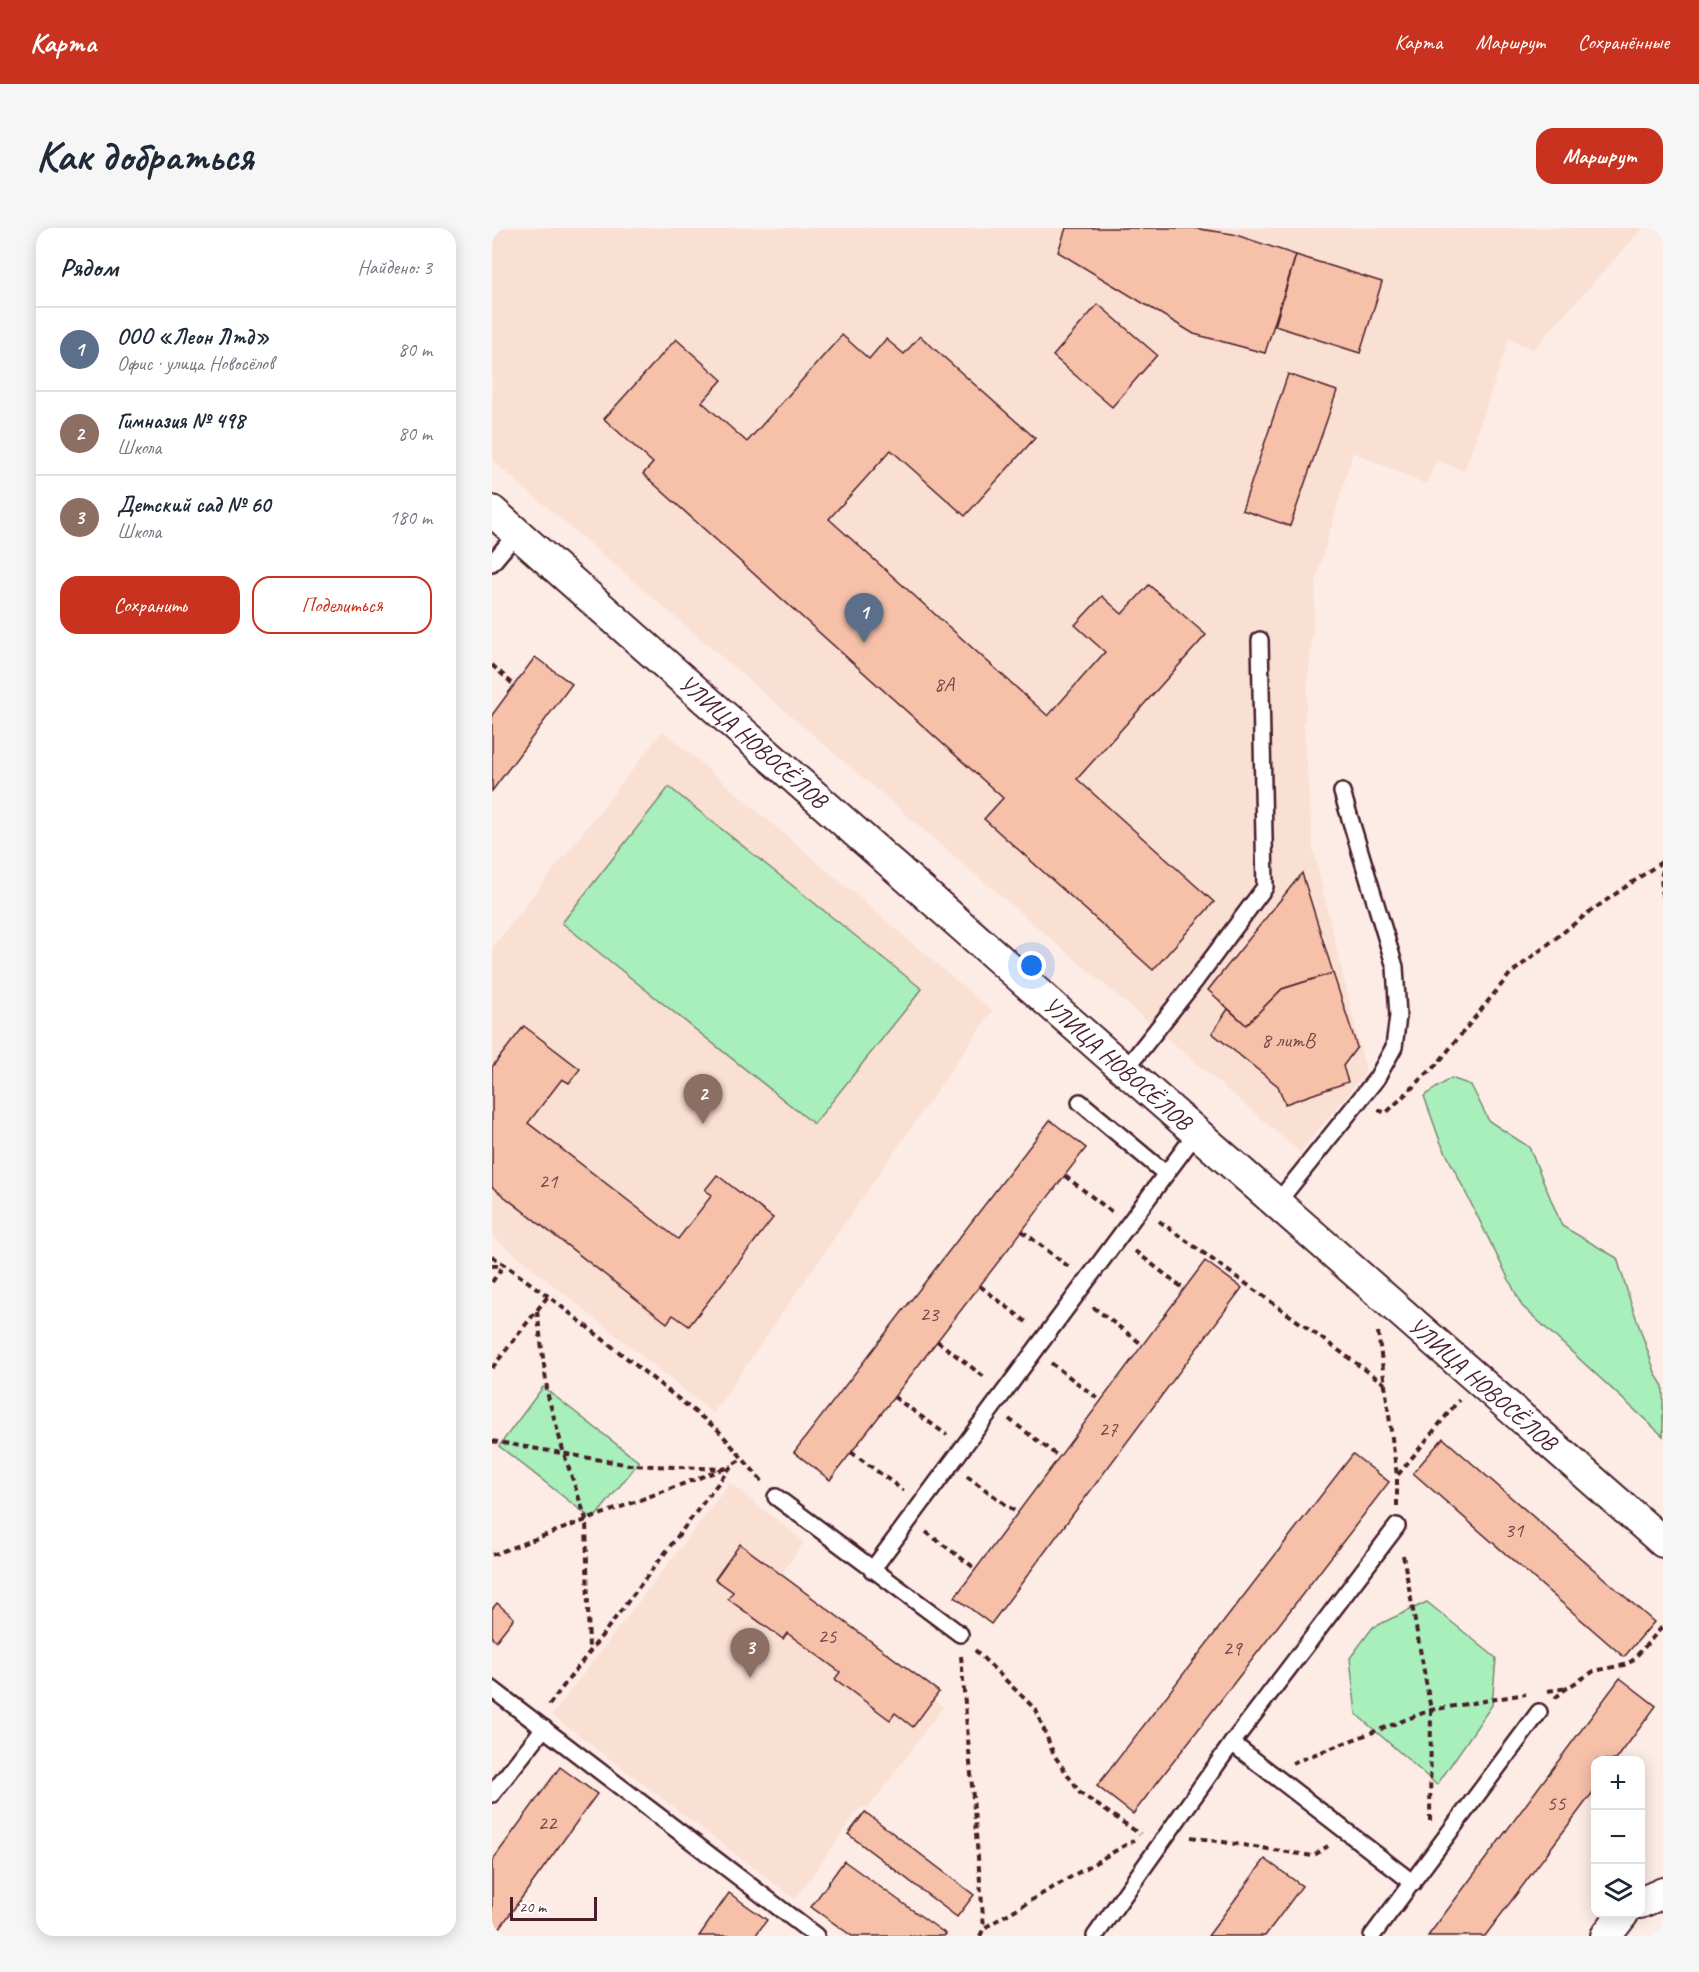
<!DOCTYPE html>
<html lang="ru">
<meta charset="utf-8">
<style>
:root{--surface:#fff;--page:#f6f6f7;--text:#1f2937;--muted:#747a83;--line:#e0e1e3;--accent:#c8321e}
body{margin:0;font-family:Caveat,sans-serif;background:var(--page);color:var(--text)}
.controls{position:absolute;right:18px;bottom:18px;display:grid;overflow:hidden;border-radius:12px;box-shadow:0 3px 15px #0003}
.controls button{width:54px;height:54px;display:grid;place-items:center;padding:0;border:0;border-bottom:2px solid var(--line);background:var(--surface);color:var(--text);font:30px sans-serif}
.scale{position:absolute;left:18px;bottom:15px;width:87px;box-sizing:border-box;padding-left:6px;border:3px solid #4a1f2b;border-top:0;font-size:16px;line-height:21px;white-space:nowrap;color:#4a1f2b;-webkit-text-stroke:4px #fff;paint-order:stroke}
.you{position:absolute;left:540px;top:738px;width:21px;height:21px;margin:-15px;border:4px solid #fff;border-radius:50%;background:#1a73e8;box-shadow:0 0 0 9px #1a73e833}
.badge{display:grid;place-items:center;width:39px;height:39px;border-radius:50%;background:var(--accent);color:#fff;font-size:20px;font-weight:700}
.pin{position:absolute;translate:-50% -50px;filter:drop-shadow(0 2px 3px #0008)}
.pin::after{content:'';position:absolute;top:32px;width:21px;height:18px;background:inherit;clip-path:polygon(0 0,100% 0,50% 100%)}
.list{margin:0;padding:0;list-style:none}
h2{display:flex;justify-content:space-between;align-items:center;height:78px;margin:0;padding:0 24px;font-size:26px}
h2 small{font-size:20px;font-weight:400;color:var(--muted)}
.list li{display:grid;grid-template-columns:39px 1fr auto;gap:18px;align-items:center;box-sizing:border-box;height:84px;padding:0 24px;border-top:2px solid var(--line)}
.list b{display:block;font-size:22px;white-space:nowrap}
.list p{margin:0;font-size:20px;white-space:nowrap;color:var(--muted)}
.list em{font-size:20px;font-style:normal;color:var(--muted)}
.actions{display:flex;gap:12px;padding:18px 24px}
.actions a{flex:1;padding:14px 0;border:2px solid var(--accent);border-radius:18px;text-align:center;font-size:21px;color:var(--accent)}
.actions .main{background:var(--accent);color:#fff}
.icon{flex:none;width:33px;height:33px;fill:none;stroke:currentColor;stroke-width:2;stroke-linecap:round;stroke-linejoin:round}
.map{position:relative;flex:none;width:1171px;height:1708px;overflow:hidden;border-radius:18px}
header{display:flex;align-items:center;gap:36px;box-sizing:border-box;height:84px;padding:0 30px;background:var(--accent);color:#fff}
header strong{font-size:28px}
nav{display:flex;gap:33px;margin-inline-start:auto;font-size:21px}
.intro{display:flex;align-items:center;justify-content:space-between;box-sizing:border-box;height:144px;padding:0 36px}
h1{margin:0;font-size:42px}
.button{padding:15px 27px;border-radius:18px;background:var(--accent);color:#fff;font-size:21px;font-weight:700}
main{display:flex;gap:36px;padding:0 36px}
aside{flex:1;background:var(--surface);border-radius:18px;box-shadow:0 3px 15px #0003}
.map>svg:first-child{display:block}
.built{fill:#fadfd3}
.green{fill:#a8efbb;stroke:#798773;stroke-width:1.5}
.building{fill:#f6c0a9;stroke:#4a1f2b;stroke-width:1.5}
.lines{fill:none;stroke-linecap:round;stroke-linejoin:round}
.service-casing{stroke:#4a1f2b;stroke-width:20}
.minor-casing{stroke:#4a1f2b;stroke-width:34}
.path{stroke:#4a1f2b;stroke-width:4;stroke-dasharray:6 4.5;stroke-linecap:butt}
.service{stroke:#fff;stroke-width:15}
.minor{stroke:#fff;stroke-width:30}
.labels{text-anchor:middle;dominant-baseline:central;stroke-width:5;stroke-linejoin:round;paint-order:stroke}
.number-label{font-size:21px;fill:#75474a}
.street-label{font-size:24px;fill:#4a1f2b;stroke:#fff}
</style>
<header>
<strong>Карта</strong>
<nav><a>Карта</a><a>Маршрут</a><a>Сохранённые</a></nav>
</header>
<div class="intro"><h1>Как добраться</h1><a class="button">Маршрут</a></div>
<main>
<aside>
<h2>Рядом<small>Найдено: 3</small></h2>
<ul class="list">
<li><span class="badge" style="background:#5c6f8a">1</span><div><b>ООО «Леон Лтд»</b><p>Офис · улица Новосёлов</p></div><em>80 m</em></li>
<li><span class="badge" style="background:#8d6e63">2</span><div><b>Гимназия № 498</b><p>Школа</p></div><em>80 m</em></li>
<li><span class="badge" style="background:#8d6e63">3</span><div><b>Детский сад № 60</b><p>Школа</p></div><em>180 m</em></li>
</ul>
<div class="actions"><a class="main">Сохранить</a><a>Поделиться</a></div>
</aside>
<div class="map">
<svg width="1171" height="1708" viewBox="0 0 1171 1708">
<rect width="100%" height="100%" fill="#fcece5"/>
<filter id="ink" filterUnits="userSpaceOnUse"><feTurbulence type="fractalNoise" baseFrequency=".0167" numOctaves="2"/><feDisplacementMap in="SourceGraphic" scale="12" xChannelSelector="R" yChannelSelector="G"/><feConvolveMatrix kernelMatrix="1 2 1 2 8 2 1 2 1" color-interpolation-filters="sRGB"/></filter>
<g filter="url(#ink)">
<g class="built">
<path d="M0,0h1151l-110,121 -24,-10 -45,132 -27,-11 -11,24 -73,-32 -36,123 -13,153 9,121 53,223 -66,80 -808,-692z"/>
<path d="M171,503l329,280 -279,402 -221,-177v-288z"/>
<path d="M238,1255l74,59 -23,32 158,118 -5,8 9,7 -73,99 -11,3 -64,90 -243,-184z"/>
</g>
<g class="green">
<path d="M177,559l253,202 -108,135 -252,-201z"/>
<path d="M959,850l20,7 18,36 40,26 33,79 55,32 13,42 26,75 7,11v50l-141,-130 -82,-165 -16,-45z"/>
<path d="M51,1159l96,75 -46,58 -94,-74z"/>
<path d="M935,1374l69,56 -4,47 -55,80 -81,-71 -6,-56 23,-31z"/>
</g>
<g class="building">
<path d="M574,0h127l40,6 63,21 -31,98 -71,-19 -136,-82z"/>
<path d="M804,27l86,27 -22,71 -85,-27z"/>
<path d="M606,76l59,51 -45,52 -59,-51z"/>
<path d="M350,107l27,24 17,-20 18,15 16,-18 115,102 -70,78 -74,-66 -62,69 219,197 57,-64 -30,-27 27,-29 20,18 27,-29 57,50 -129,144 137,123 -61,68 -169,-151 19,-21 -360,-324 10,-11 -49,-44 72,-80 46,41 -20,22 45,40z"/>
<path d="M796,146l49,17 -47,135 -48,-16z"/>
<path d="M43,429l37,27 -80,107v-76z"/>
<path d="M810,645l31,100 -51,16 -36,36 -38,-35z"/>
<path d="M841,745l24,74 -14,19 5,16 -63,22 -7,-18 -66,-53 16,-24 18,16 36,-36z"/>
<path d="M32,798l56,43 -11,14 -7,-4 -34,44 150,116 34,-44 -7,-5 12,-15 56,43 -84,108 -16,-11 -6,8 -175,-136v-120z"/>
<path d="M558,892l36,28 -256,332 -36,-28z"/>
<path d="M713,1033l37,27 -251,336 -36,-27z"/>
<path d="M951,1210l211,184 -30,35 -211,-184z"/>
<path d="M861,1226l36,28 -256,332 -36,-28z"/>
<path d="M248,1316l199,148 -26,35 -18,-14 -5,7 -55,-41 5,-7 -53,-39 -4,6 -55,-40 5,-7 -18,-13z"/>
<path d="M5,1375l17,15 -18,23 -4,-3v-29z"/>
<path d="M1128,1450l36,28 -40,54h-20v28l-111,148h-57z"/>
<path d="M68,1539l37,27 -103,142h-2v-75z"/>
<path d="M373,1584l109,83 -17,22 -109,-83z"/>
<path d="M773,1631l37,27 -37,50h-57z"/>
<path d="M352,1633l102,73 -2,2h-92l-41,-29z"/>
<path d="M237,1665l38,27 -12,16h-56z"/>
</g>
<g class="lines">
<defs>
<g id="service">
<path d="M0,335l25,-30"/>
<path d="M633,842l70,-89 70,-94 -5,-247"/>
<path d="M588,874l86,72"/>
<path d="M785,975l100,-125 17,-31 4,-31 -3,-49 -53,-175"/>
<path d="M284,1269l184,137"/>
<path d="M380,1342l325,-438"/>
<path d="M0,1461l324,247"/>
<path d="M740,1515l165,-217"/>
<path d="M0,1566l52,-66"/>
<path d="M603,1708l137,-193 181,140"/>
<path d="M880,1708l167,-224"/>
</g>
<g id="minor">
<path id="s1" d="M0,283l633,559 538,472"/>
<path d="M1148,1675l23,-10"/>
<path d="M1114,1708l17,-22"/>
</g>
</defs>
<use href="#service" class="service-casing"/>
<use href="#minor" class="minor-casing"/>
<g class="path">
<path d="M0,437l22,20"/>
<path d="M1171,642l-2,7 2,24"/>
<path d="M886,882l8,3 52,-50 72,-89 78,-61 75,-52"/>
<path d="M573,948l47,36"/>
<path d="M667,993l226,163"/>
<path d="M530,1003l47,36"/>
<path d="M643,1023l49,38"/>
<path d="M0,1028l56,40 170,134 44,51"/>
<path d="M0,1038l11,-1"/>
<path d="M0,1054l12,-17"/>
<path d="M488,1058l49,38"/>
<path d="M601,1079l50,38"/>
<path d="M45,1083l11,85 16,58 22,65 3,132"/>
<path d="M886,1104l19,144"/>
<path d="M445,1113l50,38"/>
<path d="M559,1135l50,38"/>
<path d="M0,1140l56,-72"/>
<path d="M402,1169l53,38"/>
<path d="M517,1191l50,38"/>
<path d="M0,1213l138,24 93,4 9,-3"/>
<path d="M359,1224l53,39"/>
<path d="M475,1248l50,37"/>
<path d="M905,1278v-30l62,-76"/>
<path d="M434,1304l50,37"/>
<path d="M0,1327l231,-86"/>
<path d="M911,1327l28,155 -1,111"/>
<path d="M483,1422l61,60 18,45 26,38 60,41"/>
<path d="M469,1428l23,272"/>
<path d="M1056,1463l19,-3"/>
<path d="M1063,1470l12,-10 27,-17 30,-6 8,-4 31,-35"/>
<path d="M57,1477l183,-240 11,-7"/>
<path d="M800,1535l139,-53 95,-16"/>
<path d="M699,1609l122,19 15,-10"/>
<path d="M488,1708l4,-8 150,-88"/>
</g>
<use href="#service" class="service"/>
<use href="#minor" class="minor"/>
</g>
</g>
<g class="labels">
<g class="number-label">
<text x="452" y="456">8А</text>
<text x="796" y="812">8 литВ</text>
<text x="56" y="953">21</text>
<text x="437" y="1086">23</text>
<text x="616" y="1201">27</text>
<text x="1022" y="1302">31</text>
<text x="335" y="1408">25</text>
<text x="740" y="1420">29</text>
<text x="1064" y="1575">55</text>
<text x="55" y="1595">22</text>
</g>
<g class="street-label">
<text stroke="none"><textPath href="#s1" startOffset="348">УЛИЦА НОВОСЁЛОВ</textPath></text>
<text stroke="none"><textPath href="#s1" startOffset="834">УЛИЦА НОВОСЁЛОВ</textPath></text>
<text stroke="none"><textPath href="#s1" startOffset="1320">УЛИЦА НОВОСЁЛОВ</textPath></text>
</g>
</g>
</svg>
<div class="controls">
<button>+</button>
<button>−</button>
<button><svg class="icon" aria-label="layers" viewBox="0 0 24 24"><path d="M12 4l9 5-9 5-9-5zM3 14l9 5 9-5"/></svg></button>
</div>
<div class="scale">20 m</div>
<div class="you"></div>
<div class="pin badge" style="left:372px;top:415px;background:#5c6f8a">1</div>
<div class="pin badge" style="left:211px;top:896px;background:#8d6e63">2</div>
<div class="pin badge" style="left:258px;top:1450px;background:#8d6e63">3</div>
</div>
</main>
